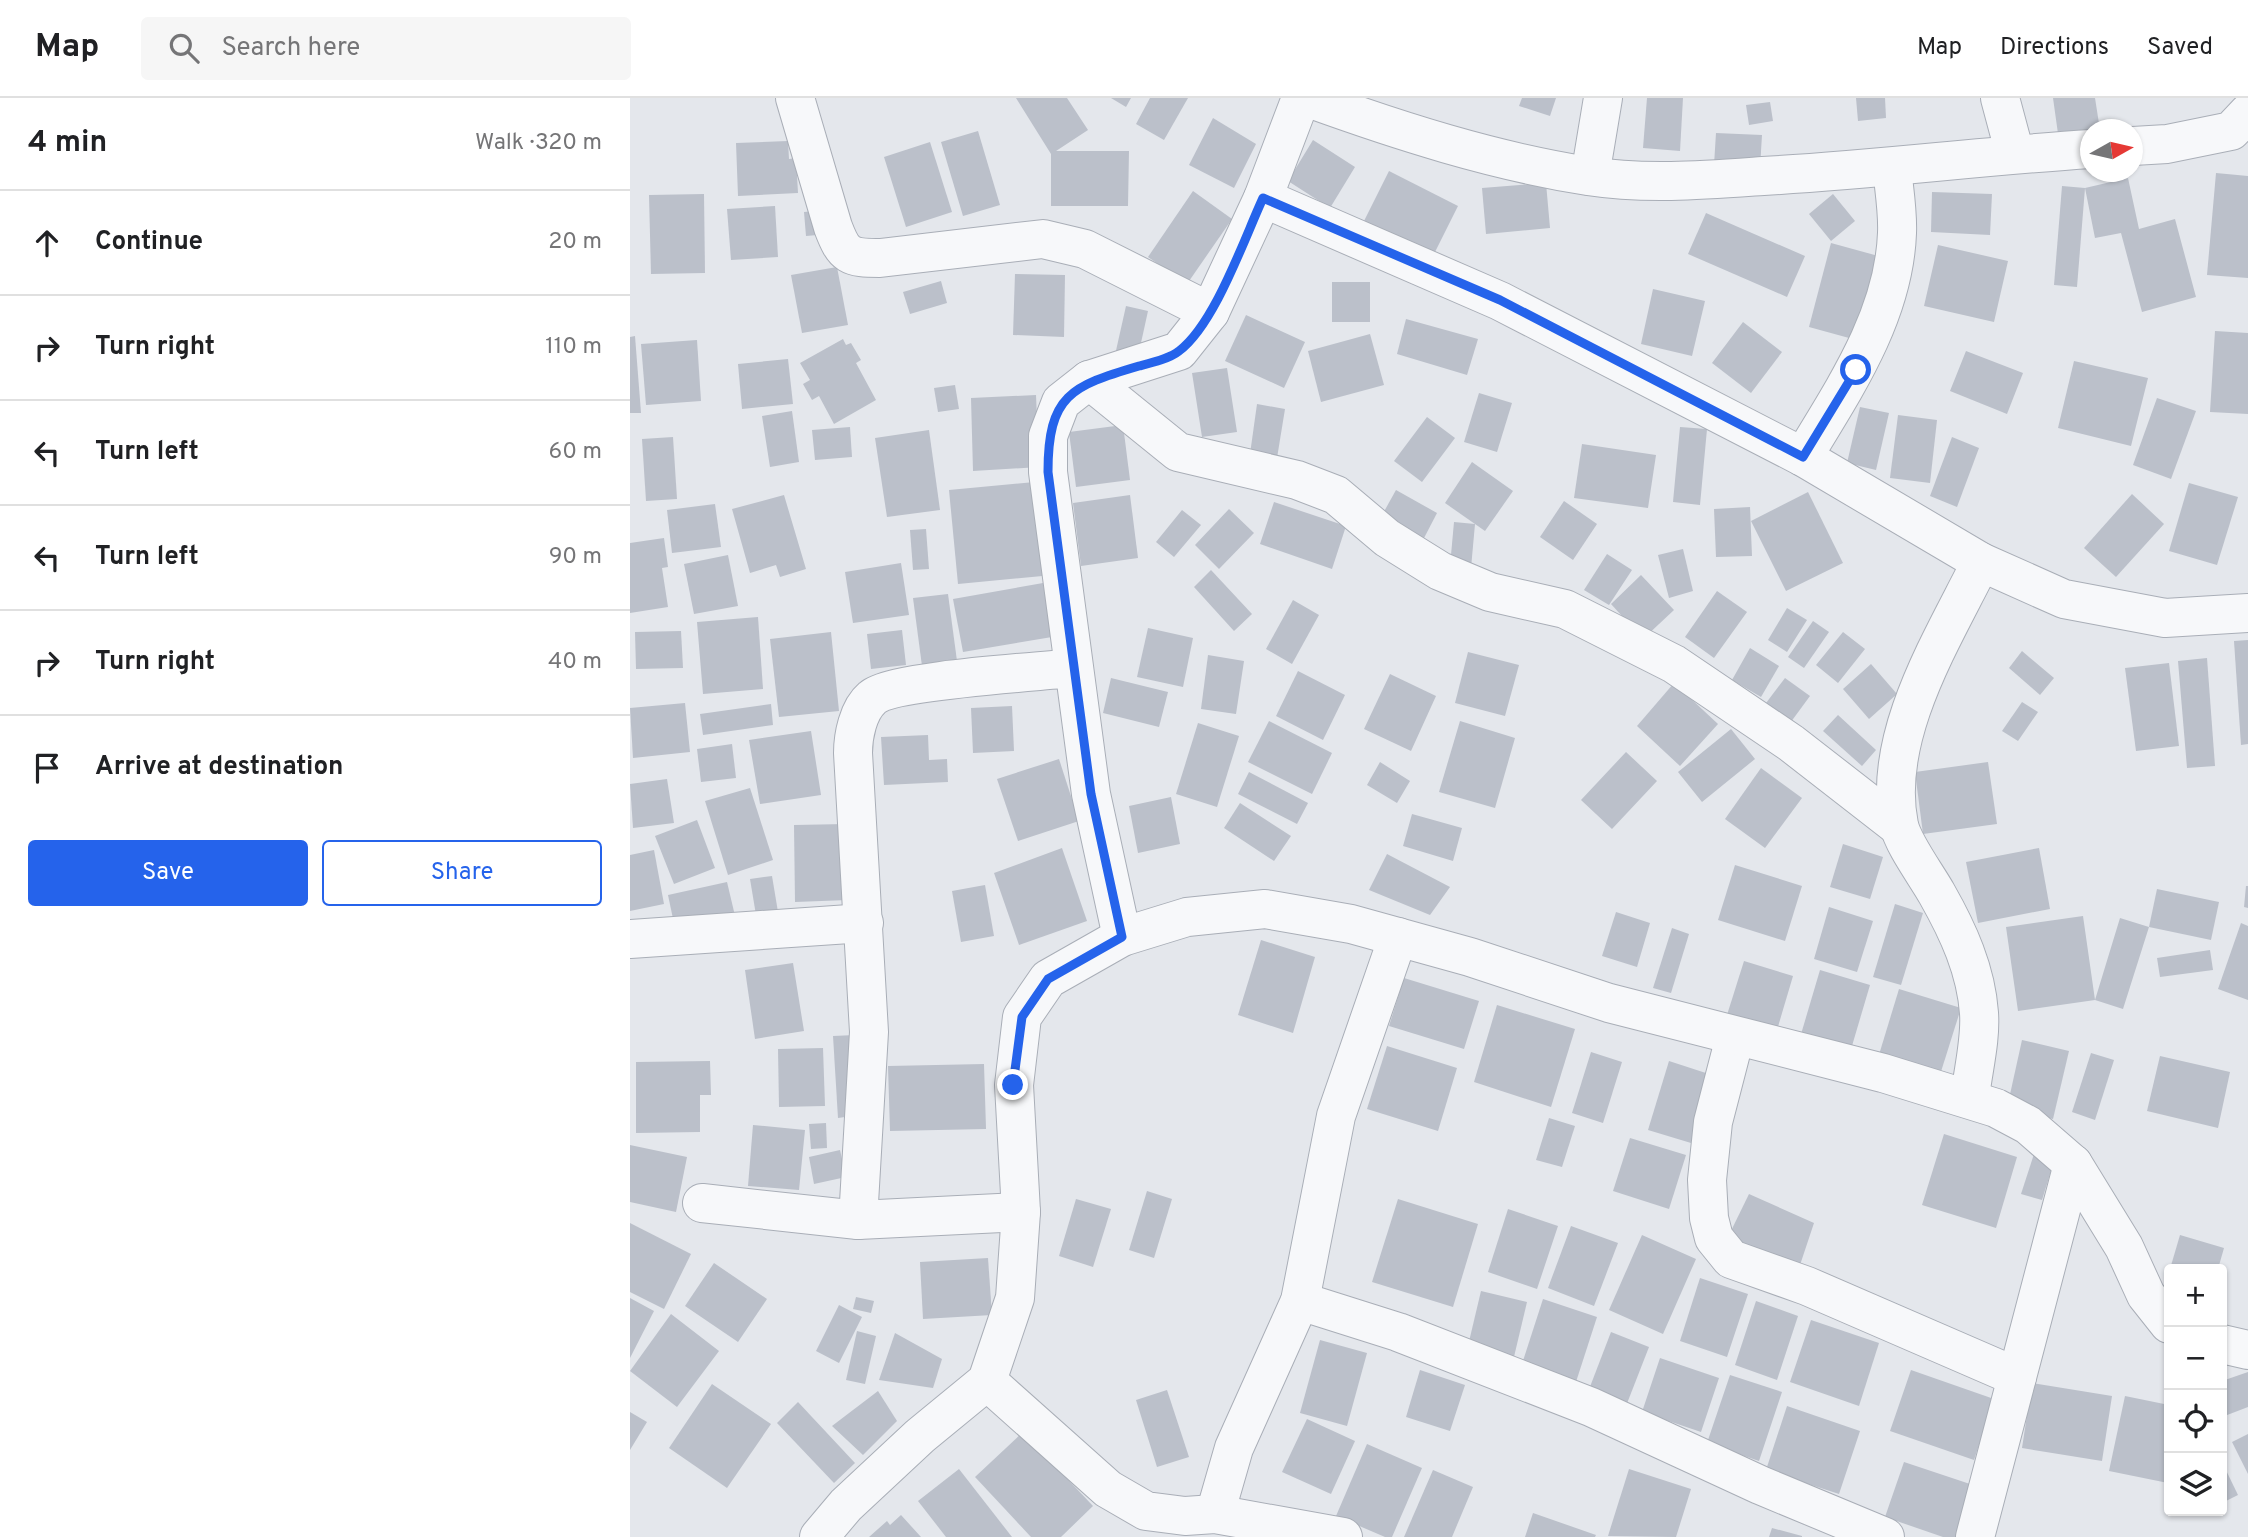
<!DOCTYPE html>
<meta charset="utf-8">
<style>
:root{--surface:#fff;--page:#f6f6f6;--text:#202124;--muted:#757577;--line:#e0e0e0;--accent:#2563eb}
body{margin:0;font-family:Overpass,sans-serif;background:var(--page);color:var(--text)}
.controls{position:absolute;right:21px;bottom:21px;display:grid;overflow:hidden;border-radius:7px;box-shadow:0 2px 5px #0004}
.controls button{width:63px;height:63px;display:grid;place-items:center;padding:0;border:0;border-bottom:2px solid var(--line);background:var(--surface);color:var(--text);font:35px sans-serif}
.compass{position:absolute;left:1450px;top:21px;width:63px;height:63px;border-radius:50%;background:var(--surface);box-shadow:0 2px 5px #0004;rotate:82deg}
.stop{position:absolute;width:21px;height:21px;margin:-16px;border:5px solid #2563eb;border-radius:50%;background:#fff}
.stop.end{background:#2563eb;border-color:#fff;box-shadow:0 2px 7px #0008}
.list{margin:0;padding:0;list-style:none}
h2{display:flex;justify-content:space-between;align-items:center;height:91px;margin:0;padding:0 28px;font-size:30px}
h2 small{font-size:23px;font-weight:400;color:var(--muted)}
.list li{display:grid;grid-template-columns:46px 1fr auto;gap:21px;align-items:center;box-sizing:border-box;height:105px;padding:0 28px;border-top:2px solid var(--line)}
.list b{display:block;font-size:26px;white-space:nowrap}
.list em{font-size:23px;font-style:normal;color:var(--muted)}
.actions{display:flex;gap:14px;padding:21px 28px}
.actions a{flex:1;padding:16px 0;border:2px solid var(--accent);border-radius:7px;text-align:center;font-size:24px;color:var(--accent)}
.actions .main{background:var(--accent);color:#fff}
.icon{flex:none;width:38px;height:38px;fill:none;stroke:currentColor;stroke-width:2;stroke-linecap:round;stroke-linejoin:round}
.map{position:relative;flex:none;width:1618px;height:1439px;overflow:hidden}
header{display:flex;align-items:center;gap:42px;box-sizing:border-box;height:98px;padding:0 35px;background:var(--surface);border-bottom:2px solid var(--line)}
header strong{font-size:33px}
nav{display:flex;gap:38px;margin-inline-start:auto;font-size:24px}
.search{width:490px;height:63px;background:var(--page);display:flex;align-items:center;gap:18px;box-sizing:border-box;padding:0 24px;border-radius:7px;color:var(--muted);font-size:26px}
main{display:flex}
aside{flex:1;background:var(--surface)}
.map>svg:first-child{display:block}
.building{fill:#bbc0ca}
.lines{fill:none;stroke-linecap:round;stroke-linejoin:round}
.street-casing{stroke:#a9aeb7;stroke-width:40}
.street{stroke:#f7f8fa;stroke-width:38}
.route{stroke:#2563eb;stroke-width:9}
</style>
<header>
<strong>Map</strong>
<div class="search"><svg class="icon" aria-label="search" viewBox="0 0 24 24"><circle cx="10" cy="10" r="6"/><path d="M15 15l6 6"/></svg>Search here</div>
<nav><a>Map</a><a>Directions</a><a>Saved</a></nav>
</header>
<main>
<aside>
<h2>4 min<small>Walk · 320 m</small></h2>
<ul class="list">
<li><svg class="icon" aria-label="ahead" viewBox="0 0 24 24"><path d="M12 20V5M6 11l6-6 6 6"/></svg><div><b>Continue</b></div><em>20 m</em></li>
<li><svg class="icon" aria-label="right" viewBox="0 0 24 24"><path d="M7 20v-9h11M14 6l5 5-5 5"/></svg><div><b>Turn right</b></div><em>110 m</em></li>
<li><svg class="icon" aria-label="left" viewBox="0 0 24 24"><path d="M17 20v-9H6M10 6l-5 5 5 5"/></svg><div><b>Turn left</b></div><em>60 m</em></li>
<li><svg class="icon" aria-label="left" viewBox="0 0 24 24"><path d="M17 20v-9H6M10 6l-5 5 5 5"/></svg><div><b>Turn left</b></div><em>90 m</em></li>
<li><svg class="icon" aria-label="right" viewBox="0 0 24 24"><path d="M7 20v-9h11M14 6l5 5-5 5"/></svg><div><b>Turn right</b></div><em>40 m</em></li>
<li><svg class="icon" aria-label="arrive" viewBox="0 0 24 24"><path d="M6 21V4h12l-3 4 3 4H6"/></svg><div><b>Arrive at destination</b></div></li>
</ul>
<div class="actions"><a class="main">Save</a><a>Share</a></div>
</aside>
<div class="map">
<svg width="1618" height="1439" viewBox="0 0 1618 1439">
<rect width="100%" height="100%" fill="#e4e7ec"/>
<g class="building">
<path d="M386,0h51l21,32 -32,21h73l-1,55h-77v-52z"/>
<path d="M481,0h20l-5,9z"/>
<path d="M520,0h38l-24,42 -28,-16z"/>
<path d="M892,0h34l-6,18 -31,-10z"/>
<path d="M1017,0h36l-3,53 -37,-3z"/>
<path d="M1226,0h29l1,20 -28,3z"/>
<path d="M1423,0h42l5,32h-9v14l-31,4z"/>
<path d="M1140,4l3,19 -24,4 -3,-20z"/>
<path d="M583,20l43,26 -22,44 -45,-23z"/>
<path d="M348,33l22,74 -37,11 -22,-74z"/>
<path d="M1086,35l46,2 -2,33 -46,-3z"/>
<path d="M683,42l42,27 -25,41 -42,-27z"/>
<path d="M158,43l1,18 7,-1 2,35 -60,3 -2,-53z"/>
<path d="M300,44l22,70 -46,15 -22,-70z"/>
<path d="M759,73l69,35 -30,60 -69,-35z"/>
<path d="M1586,75l32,3v102l-41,-3z"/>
<path d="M1498,80l11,51 36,-10 21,78 -54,15 -21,-79 -26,5 -10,-50z"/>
<path d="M916,85l4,45 -64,6 -4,-46z"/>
<path d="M1432,88l23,2 -8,99 -23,-2z"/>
<path d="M563,93l39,28 -45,65 -39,-27z"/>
<path d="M1302,94l60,2 -2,41 -59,-3z"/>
<path d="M74,96l1,79 -54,1 -2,-79z"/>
<path d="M1203,96l22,27 -24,20 -22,-27z"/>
<path d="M145,108l3,51 -47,3 -4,-51z"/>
<path d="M195,112l4,24 -23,2 -2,-24z"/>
<path d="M1076,115l99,43 -18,41 -99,-43z"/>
<path d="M1201,145l51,14 -22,84 -51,-14z"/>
<path d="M1308,147l70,16 -14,61 -70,-16z"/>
<path d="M207,169l11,58 -46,8 -11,-58z"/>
<path d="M385,176l50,1 -1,62 -51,-2z"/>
<path d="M311,183l6,22 -37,11 -7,-22z"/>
<rect x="702" y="184" width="38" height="40"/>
<path d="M1023,191l52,12 -13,55 -51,-12z"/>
<path d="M496,208l22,5 -11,50 -22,-6z"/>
<path d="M616,217l59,27 -21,46 -59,-27z"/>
<path d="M776,221l72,20 -11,36 -70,-21z"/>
<path d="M1113,224l39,30 -31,41 -39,-30z"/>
<path d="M1585,233l33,2v81l-38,-2z"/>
<path d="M740,236l14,51 -63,17 -13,-51z"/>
<path d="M5,238l6,77h-11v-76z"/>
<path d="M213,241l3,6 5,-2 10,17 -5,3 20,37 -42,24 -15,-28 -7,4 -9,-16 7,-4 -10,-17z"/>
<path d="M67,242l4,61 -55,4 -5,-61z"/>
<path d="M1336,253l57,22 -16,41 -57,-23z"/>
<path d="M158,261l5,45 -51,5 -4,-45z"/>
<path d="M1444,263l74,17 -17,68 -73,-18z"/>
<path d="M597,270l10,64 -35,5 -10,-64z"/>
<path d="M325,287l4,24 -21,3 -4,-24z"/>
<path d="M849,295l33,10 -15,49 -33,-10z"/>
<path d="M406,297l3,72 -66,4 -2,-73z"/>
<path d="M1527,300l39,13 -25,68 -38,-14z"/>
<path d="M627,306l28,5 -8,49 -27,-4z"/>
<path d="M1230,309l29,6 -13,57 -29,-7z"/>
<path d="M162,313l7,51 -29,5 -8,-51z"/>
<path d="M1268,317l39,5 -7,63 -40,-5z"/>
<path d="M797,319l28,21 -33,44 -28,-21z"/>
<path d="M493,327l7,55 -54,7 -7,-55z"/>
<path d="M220,329l2,30 -37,3 -3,-30z"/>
<path d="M1050,329l27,2 -7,76 -27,-3z"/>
<path d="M299,332l11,80 -53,7 -12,-79z"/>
<path d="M43,339l4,62 -31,2 -4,-62z"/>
<path d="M1322,339l27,11 -22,59 -27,-11z"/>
<path d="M952,346l74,11 -8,53 -74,-10z"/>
<path d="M842,364l41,29 -28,40 -40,-28z"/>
<path d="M415,383l8,94 -95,9 -9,-94z"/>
<path d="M1559,385l49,14 -21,68 -48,-14z"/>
<path d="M766,392l41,23 -14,27 -42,-23z"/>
<path d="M1178,394l35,71 -57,28 -35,-70z"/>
<path d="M1502,396l32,30 -48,53 -32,-29z"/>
<path d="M154,397l22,74 -26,8 -4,-12 -26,8 -18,-64z"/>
<path d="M500,397l8,63 -57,8 -8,-63z"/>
<path d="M934,403l33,23 -24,36 -33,-23z"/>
<path d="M644,404l72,24 -14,43 -72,-25z"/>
<path d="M85,406l6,43 -49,6 -5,-43z"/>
<path d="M1120,409l2,49 -36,1 -2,-48z"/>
<path d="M599,411l25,24 -35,36 -24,-24z"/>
<path d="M552,412l19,15 -27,32 -18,-15z"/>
<path d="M824,424l21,2 -4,44 -21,-2z"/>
<path d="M296,431l3,40 -16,1 -3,-40z"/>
<path d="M34,440l4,29 -6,1 6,39 -38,6v-70z"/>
<path d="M1053,451l10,42 -24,7 -11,-43z"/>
<path d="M977,456l25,16 -23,35 -25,-15z"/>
<path d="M98,457l10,51 -44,8 -10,-50z"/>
<path d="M271,465l8,52 -56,8 -8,-51z"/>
<path d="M581,472l41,44 -18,17 -40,-44z"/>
<path d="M1011,477l33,35 -31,29 -32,-35z"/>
<path d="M413,485l9,54 -89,15 -10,-53z"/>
<path d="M1087,493l30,21 -33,46 -29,-21z"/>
<path d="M318,496l9,67 -35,5 -9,-68z"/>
<path d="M663,502l26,15 -27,49 -26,-15z"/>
<path d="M1157,510l20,12 -20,32 -19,-12z"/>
<path d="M128,519l5,72 -60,5 -6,-72z"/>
<path d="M1183,523l16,11 -25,36 -16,-11z"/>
<path d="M518,530l45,10 -10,49 -46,-10z"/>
<path d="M272,532l4,35 -35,4 -4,-35z"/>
<path d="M51,533l2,37 -47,1 -1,-37z"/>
<path d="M201,534l8,79 -60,6 -9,-78z"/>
<path d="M1213,534l22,17 -27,34 -22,-18z"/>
<path d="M1618,542v104l-7,1 -7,-104z"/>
<path d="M1120,550l29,18 -18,31 -29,-17z"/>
<path d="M1392,553l32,27 -14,17 -31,-27z"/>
<path d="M838,554l51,13 -14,51 -50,-13z"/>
<path d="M578,557l36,6 -8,53 -35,-5z"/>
<path d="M1577,560l8,108 -28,2 -9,-107z"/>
<path d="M1539,565l10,83 -43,5 -11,-83z"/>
<path d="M1241,566l26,30 -28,25 -26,-30z"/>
<path d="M668,573l47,24 -22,45 -47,-24z"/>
<path d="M760,576l46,22 -25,55 -47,-22z"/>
<path d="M481,580l57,14 -9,35 -56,-14z"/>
<path d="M1155,580l25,18 -25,34 -25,-19z"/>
<path d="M1044,585l44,41 -38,42 -43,-40z"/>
<path d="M1392,604l16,10 -20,29 -16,-10z"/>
<path d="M55,605l5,49 -57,6 -3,-50z"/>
<path d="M141,606l2,21 -70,10 -3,-21z"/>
<path d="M382,608l2,45 -41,2 -2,-45z"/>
<path d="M1208,617l38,35 -14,16 -39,-35z"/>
<path d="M639,623l63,32 -20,41 -64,-32z"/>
<path d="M830,623l55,17 -20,70 -56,-16z"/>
<path d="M568,625l41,13 -22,71 -41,-13z"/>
<path d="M1101,631l24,30 -53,43 -24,-30z"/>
<path d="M181,633l10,64 -61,9 -11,-64z"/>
<path d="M298,637l1,25 18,-1 1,23 -64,3 -3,-48z"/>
<path d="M102,646l4,34 -35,4 -4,-33z"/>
<path d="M996,654l31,29 -45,48 -31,-29z"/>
<path d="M429,661l20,62 -61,20 -21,-62z"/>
<path d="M750,664l30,19 -13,22 -30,-18z"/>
<path d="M1358,664l9,62 -74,10 -8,-62z"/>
<path d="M1131,670l41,30 -37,50 -40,-29z"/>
<path d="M619,674l59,31 -11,21 -59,-30z"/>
<path d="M37,681l7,44 -41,5 -3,-44z"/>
<path d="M120,690l23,72 -45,15 -23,-74z"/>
<path d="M541,699l9,47 -42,9 -9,-47z"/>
<path d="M610,705l51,33 -17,25 -50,-33z"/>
<path d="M782,716l50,14 -9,33 -50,-15z"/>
<path d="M67,722l18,48 -41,16 -19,-48z"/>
<path d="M216,726l2,76 -53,2 -1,-77z"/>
<path d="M1213,746l40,13 -13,42 -40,-12z"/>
<path d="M432,750l25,73 -68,24 -25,-72z"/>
<path d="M1409,750l11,61 -72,14 -12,-61z"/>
<path d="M24,752l10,54 -34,7v-56z"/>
<path d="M757,756l63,33 -20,28 -61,-25z"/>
<path d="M1105,767l67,21 -17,55 -67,-21z"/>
<path d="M142,778l7,42 -22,3 -7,-42z"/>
<path d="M97,784l9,38 -60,13 -8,-38z"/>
<path d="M355,787l9,51 -33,6 -9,-51z"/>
<path d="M1616,788h2v22l-4,-1z"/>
<path d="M1527,791l62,13 -8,38 -62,-13z"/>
<path d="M1265,806l28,9 -22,72 -28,-8z"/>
<path d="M1199,809l44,14 -16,51 -43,-13z"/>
<path d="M986,814l34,11 -13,44 -35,-11z"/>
<path d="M1453,818l12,84 25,-82 29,9 -26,82 -28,-9 -77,11 -12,-84z"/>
<path d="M1611,825l7,3v74l-30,-11z"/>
<path d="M1042,830l17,6 -18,59 -18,-5z"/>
<path d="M631,842l54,17 -22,76 -55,-18z"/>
<path d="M1580,852l3,20 -53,7 -3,-19z"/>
<path d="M1114,863l49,15 -16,54 -50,-15z"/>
<path d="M163,865l11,68 -49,8 -10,-69z"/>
<path d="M1190,872l50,15 -21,71 -50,-15z"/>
<path d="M774,880l75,23 -15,48 -75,-23z"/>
<path d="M1269,891l62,19 -22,70 -61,-20z"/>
<path d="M867,907l78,24 -24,78 -77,-25z"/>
<path d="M225,937l-3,81 -14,2 -5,-82z"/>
<path d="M1392,942l47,11 -16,68 -46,-11z"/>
<path d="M757,948l70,22 -19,63 -71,-22z"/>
<path d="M193,950l2,58 -46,1 -1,-58z"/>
<path d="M961,954l31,10 -19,61 -31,-10z"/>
<path d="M1461,955l23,7 -19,60 -23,-8z"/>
<path d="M1530,958l70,16 -12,56 -71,-17z"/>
<path d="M80,963l1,34h-11v37l-64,1v-71z"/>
<path d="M1039,963l43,14 -21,68 -43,-13z"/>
<path d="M354,966l2,65 -96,2 -2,-65z"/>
<path d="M919,1020l26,8 -13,41 -26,-7z"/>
<path d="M196,1025l1,25 -16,1 -2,-25z"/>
<path d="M123,1027l52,5 -6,60 -51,-4z"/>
<path d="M1314,1036l73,23 -21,71 -74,-23z"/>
<path d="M1000,1040l56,17 -17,54 -56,-18z"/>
<path d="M0,1047l57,12 -11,55 -46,-10z"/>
<path d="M210,1052l6,27 -32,7 -5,-27z"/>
<path d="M1404,1056l20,7 -12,39 -21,-6z"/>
<path d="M517,1093l25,8 -18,59 -25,-8z"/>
<path d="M1119,1096l65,29 -16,48 -70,-34z"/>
<path d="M446,1101l35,10 -18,58 -34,-11z"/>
<path d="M768,1101l80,25 -25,83 -81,-25z"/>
<path d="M878,1111l50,17 -21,63 -49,-17z"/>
<path d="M0,1125l61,31 -27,55 -34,-17z"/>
<path d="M941,1128l47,17 -24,63 -46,-18z"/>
<path d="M1012,1137l54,24 -33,75 -54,-24z"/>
<path d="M1550,1137l44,13 -6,21h-48z"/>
<path d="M358,1160l4,57 -69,4 -3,-57z"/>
<path d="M84,1165l53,36 -29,43 -53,-36z"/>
<path d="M1539,1175v34l-10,-3z"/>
<path d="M1070,1180l48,16 -21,63 -47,-16z"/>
<path d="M851,1193l46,11 -14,59 -46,-11z"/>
<path d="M226,1199l18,4 -3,12 -18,-4z"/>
<path d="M0,1200l24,13 -24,47z"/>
<path d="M913,1201l54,18 -22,68 -54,-18z"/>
<path d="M1126,1203l42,15 -21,64 -42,-15z"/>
<path d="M209,1207l23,12 -23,46 -23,-12z"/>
<path d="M41,1216l48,37 -42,56 -47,-36z"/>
<path d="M1181,1222l68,23 -20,63 -69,-24z"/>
<path d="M227,1233l19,5 -11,48 -19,-4z"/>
<path d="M981,1234l38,15 -23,59 -38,-14z"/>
<path d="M265,1235l47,26 -9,29 -54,-8z"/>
<path d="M690,1242l47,13 -20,73 -47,-13z"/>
<path d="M1030,1260l59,20 -18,54 -59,-20z"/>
<path d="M790,1272l45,15 -15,46 -44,-14z"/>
<path d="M1281,1272l83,29 -20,61 -84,-29z"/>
<path d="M1618,1274v35l-26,10v-36z"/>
<path d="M1100,1277l52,17 -23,69 -52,-18z"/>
<path d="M1402,1285l80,13 -10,65 -80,-13z"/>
<path d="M82,1286l59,40 -44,64 -58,-40z"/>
<path d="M537,1292l22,67 -32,10 -21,-67z"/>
<path d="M248,1293l19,30 -34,34 -31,-29z"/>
<path d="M1495,1298l44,9 -1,78 -59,-12z"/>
<path d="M168,1304l57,61 -21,20 -57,-60z"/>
<path d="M1157,1308l73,25 -21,63 -73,-24z"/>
<path d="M0,1314l17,10 -17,28z"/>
<path d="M677,1321l48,22 -24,53 -49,-22z"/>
<path d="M393,1334l70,74 -32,31h-30l-56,-60z"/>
<path d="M1618,1336v40l-16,-32z"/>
<path d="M737,1346l55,24 -30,69h-7l-49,-21z"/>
<path d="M1274,1364l69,23 -17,52h-13l-58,-20z"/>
<path d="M1592,1364l16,33 -16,8z"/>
<path d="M329,1371l53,68h-66l-28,-36z"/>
<path d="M999,1371l62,20 -15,48 -68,-1z"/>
<path d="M803,1372l40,17 -21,50h-48z"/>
<path d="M903,1415l63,22 -1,2h-70z"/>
<path d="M271,1417l20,22h-52l18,-16 3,4z"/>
<path d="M1142,1430l30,8v1h-33z"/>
</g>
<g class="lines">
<defs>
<g id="street">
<path d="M165,0l38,129c11,29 16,31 47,31l163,-19 42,10 125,63"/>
<path d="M678,0c91,33 185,63 280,78 58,9 118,4 175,0 110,-6 218,-20 328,-27"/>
<path d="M1370,0l15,56"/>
<path d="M1503,48l34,-2 64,-13 17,-18"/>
<path d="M960,78l13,-78"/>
<path d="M633,100l237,103 303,156 178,105 83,37 101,19 83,-5"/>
<path d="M459,282l89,72 119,28 39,15 51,43 53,33 50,21 75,17 109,55 117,79 108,84"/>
<path d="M1173,359c41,-68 91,-141 94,-224 1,-21 -3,-44 -5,-65"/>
<path d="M492,839l-31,-143 -43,-322v-36l13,-34 28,-22 90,-29 31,-39 53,-114 38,-100"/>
<path d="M0,841l234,-16"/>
<path d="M1105,939l-22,85 -6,58 2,38 5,20 17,21 76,27 210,91"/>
<path d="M1340,999c3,-27 11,-57 9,-84 -3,-43 -21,-82 -42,-119 -10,-18 -34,-50 -38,-69 -18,-89 44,-186 82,-263"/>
<path d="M72,1105l156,17 163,-8"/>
<path d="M228,1122l11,-188 -16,-279c0,-17 5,-43 19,-55 20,-18 167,-26 201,-30"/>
<path d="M670,1203l98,31 193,75 169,78 125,52"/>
<path d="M1592,1246l26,6"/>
<path d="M357,1283l121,108 38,22 39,5 30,-2 128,23"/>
<path d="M585,1416l19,-66 66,-147 36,-185 62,-179"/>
<path d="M189,1439l27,-32 74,-69 67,-55 28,-83 6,-86 -7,-127 8,-68 26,-38 74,-42 65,-20 78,-8 86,15 119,33 139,46 274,70 113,35 32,17 45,39 51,83 22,48 23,29"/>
<path d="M1345,1439l98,-373"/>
</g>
</defs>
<use href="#street" class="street-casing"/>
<use href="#street" class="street"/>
</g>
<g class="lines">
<path class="route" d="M383,987l9,-68 26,-38 74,-42 -31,-143 -43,-322c0,-77 23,-86 91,-106 12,-3 30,-7 40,-15 36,-27 65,-112 84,-153l237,102 303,157 53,-87"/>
</g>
</svg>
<div class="controls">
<button>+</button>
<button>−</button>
<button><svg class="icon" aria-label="locate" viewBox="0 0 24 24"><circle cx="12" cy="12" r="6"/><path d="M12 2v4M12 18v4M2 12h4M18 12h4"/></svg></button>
<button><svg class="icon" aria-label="layers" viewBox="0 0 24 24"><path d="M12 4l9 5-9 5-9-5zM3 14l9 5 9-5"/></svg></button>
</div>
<svg class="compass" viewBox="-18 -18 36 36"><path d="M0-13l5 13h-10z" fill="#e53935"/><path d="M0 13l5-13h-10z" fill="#757577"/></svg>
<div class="stop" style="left:1226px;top:272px"></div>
<div class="stop end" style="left:383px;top:987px"></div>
</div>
</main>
